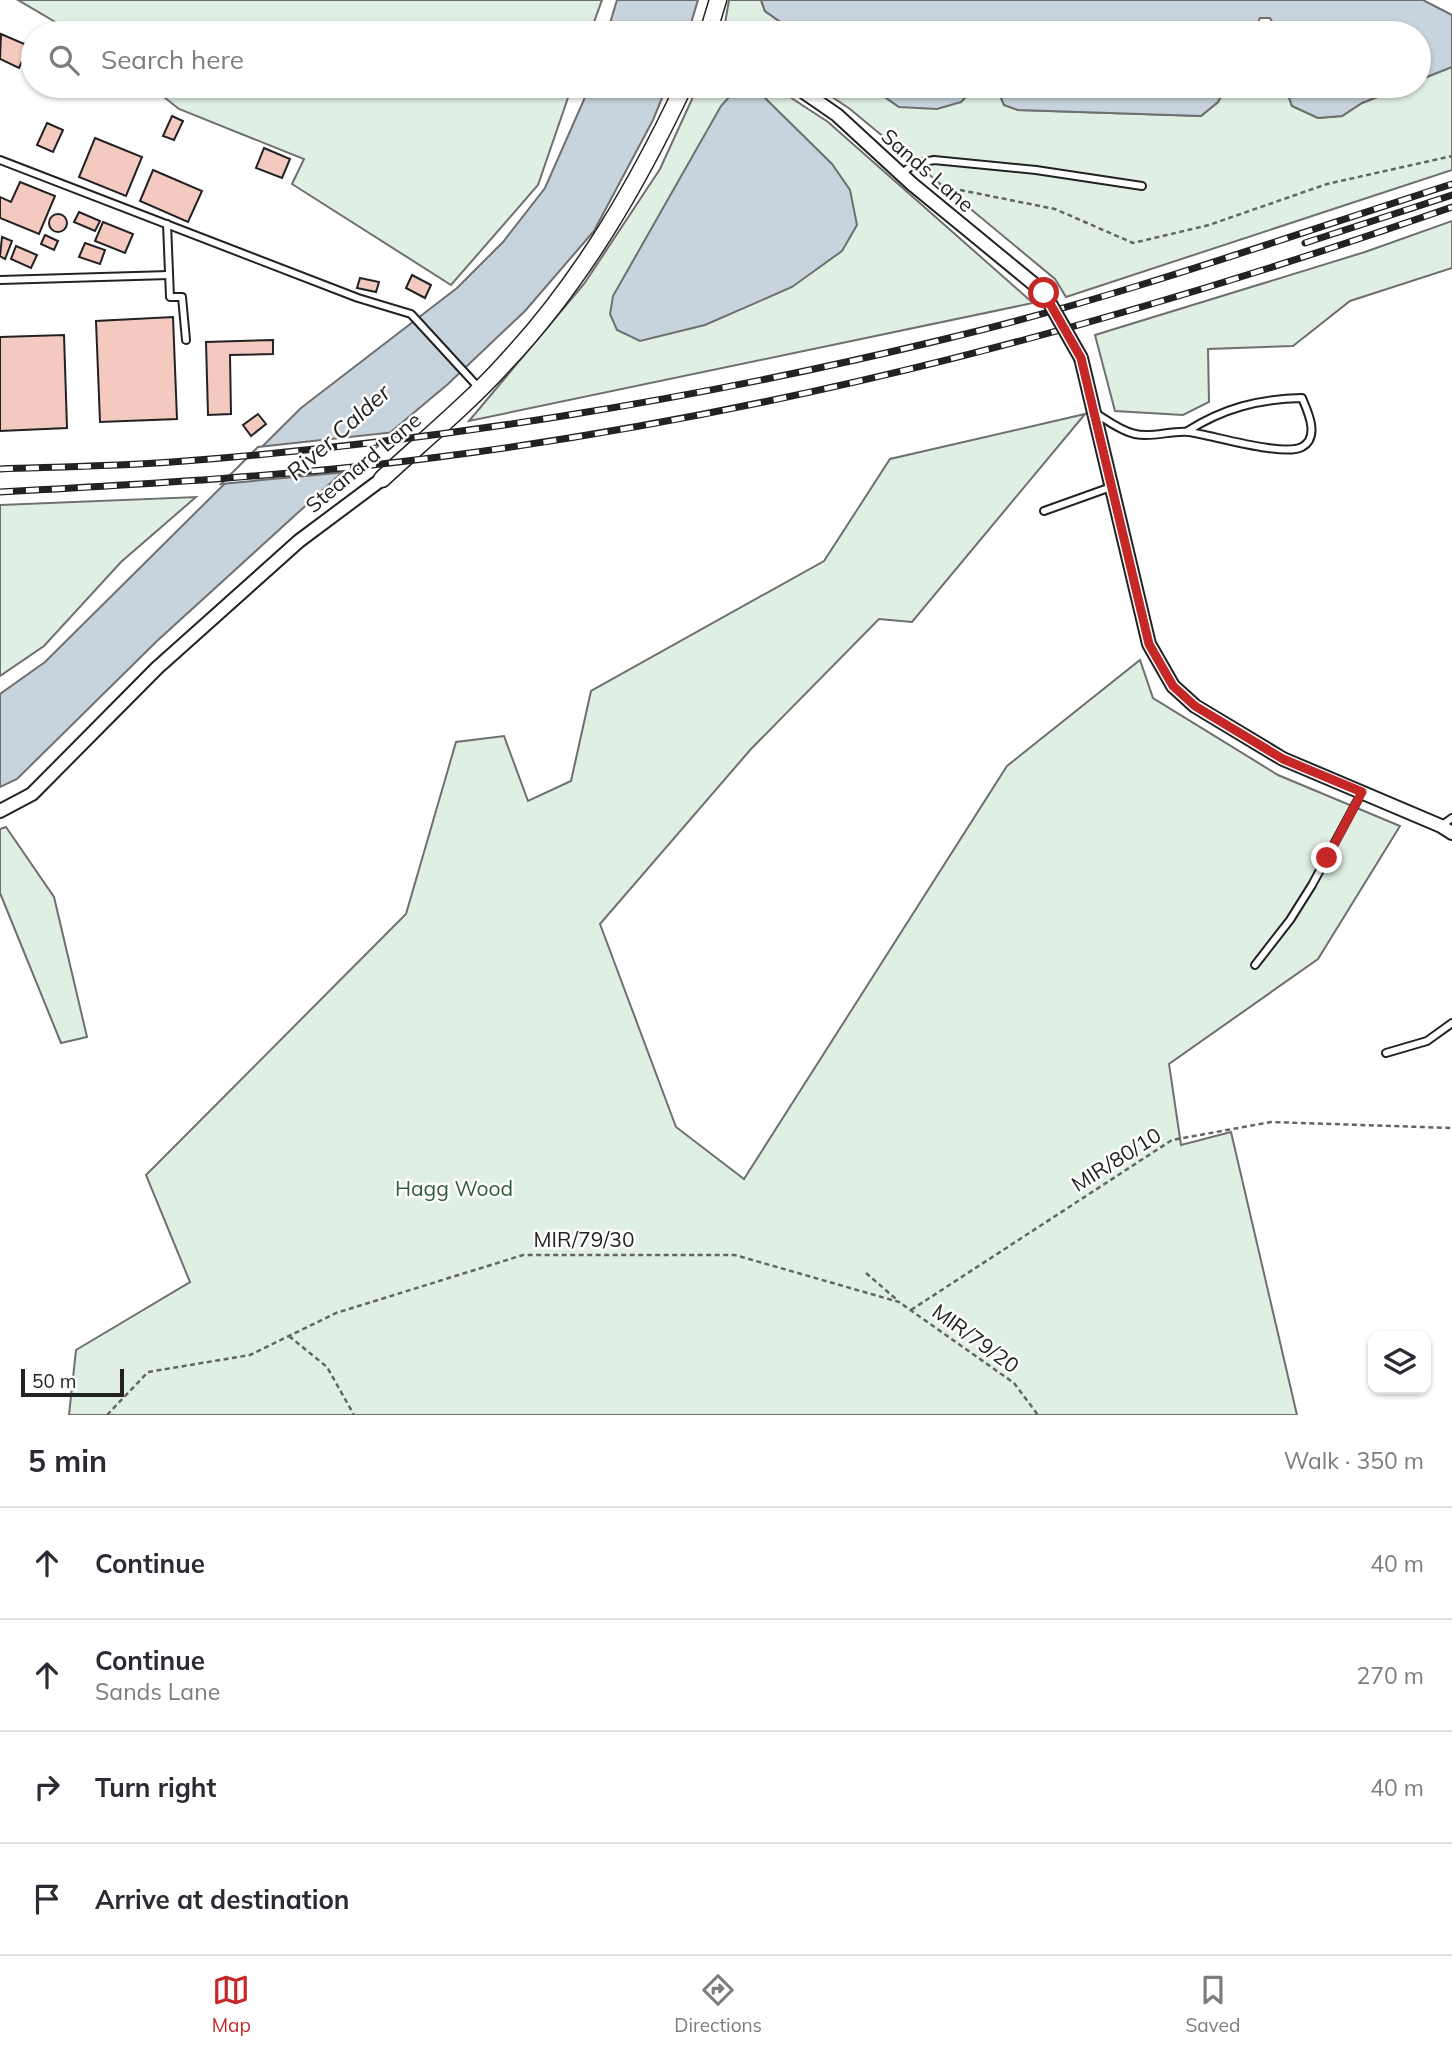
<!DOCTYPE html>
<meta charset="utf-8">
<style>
:root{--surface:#fff;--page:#f2f2f3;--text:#2b2b33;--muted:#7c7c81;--line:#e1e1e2;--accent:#c62828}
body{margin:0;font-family:Mulish,sans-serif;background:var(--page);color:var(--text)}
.controls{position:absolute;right:21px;bottom:21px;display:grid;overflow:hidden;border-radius:14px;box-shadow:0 2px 5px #0004}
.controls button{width:63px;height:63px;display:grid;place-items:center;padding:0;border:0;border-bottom:2px solid var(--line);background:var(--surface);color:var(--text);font:35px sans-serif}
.scale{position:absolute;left:21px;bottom:18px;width:103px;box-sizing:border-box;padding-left:7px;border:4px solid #222;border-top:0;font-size:19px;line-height:24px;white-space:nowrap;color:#222;-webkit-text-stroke:5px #fff;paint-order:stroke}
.stop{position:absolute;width:21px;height:21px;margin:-16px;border:5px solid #c62828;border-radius:50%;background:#fff}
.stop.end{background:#c62828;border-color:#fff;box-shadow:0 2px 7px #0008}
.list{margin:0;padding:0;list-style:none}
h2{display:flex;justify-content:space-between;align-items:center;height:91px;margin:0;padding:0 28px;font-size:30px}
h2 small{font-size:23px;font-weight:400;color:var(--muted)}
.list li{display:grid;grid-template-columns:46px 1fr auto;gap:21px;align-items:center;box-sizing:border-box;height:112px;padding:0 28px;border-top:2px solid var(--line)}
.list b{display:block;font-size:26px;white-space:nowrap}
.list p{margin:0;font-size:23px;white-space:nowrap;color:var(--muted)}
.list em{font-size:23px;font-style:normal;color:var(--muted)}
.icon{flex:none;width:38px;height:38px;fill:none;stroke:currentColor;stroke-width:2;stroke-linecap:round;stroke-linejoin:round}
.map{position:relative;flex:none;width:1452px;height:1415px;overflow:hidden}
.search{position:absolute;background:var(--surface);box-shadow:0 2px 5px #0004;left:21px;right:21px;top:21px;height:77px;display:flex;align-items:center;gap:18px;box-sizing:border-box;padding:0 24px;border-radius:38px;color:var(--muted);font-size:26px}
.sheet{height:539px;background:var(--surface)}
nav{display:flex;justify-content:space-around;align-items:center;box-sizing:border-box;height:98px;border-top:2px solid var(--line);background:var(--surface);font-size:19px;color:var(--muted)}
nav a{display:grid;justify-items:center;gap:4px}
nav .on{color:var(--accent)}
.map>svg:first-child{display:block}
.green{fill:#e0efe3;stroke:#6f6f6f;stroke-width:2}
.water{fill:#c7d3dd;stroke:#6f6f6f;stroke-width:2}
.pier{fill:#fff;stroke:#6f6f6f;stroke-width:2}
.building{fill:#f3c9c0;stroke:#222;stroke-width:2}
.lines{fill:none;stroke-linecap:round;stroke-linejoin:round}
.service-casing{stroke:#222;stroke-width:10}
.minor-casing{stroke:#222;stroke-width:16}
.tertiary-casing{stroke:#222;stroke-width:19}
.path{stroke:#646464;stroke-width:2.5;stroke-dasharray:5 3.5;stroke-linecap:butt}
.service{stroke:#fff;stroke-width:6}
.minor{stroke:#fff;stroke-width:12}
.tertiary{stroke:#fff;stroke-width:16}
.rail-casing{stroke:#222;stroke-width:7}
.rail{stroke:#fff;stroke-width:4.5;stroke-dasharray:13;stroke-linecap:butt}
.minor-bridge-casing{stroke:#222;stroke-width:16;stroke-linecap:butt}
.minor-bridge{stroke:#fff;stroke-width:12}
.route{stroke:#c62828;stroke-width:9}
.labels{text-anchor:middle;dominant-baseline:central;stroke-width:5;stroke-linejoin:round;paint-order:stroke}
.street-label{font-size:21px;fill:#222;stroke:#fff}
.park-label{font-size:21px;fill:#2f5e38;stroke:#fff}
.water-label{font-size:23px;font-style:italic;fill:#222;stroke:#fff}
</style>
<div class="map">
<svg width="1452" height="1415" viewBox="0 0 1452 1415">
<rect width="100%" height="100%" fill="#fff"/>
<g class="green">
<path d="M18,0h584l-12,33h-516z"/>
<path d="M729,0h32l4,11 31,22h-56l-15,-10z"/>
<path d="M1452,67v103l-386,127 -11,-18 -205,-170 -34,-23h53l30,21 62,-5 15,-16h20l8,19 14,5 183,6 17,-14 8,-16h59l7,20 26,12 24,-2 20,-13 43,-17h14v-6z"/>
<path d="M150,86h422l-34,99 -87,100 -159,-101 12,-25 -125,-50z"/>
<path d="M698,86h75l55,36 205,181 -564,118 115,-137 76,-115z"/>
<path d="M1452,221v47l-102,33 -57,45 -85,3 1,53 -26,13 -68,-4 -20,-76 270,-83z"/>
<path d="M1085,414l-173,208 -33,-3 -128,130 -151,175 76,203 68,52 263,-413 133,-106 13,38 125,77 122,51 -82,133 -149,105 12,81 50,-13 66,283h-1228l7,-65 114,-68 -44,-107 260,-261 50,-172 48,-6 24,65 43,-20 20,-90 233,-130 66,-102z"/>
<path d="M196,497l-75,65 -77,84 -44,30v-171z"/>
<path d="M6,827l48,70 33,140 -26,6 -61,-150v-64z"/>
</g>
<g class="water">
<path d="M617,0h81l-10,33h-81z"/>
<path d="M761,0h662l29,15v52l-33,13v-47h-141l-8,-15h-10l-7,15h-457l-31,-22z"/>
<path d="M590,86h77l-14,34 -59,111 -69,80 -77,73 -112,94 -179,163 -140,138 -17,8v-93l45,-32 256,-254 156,-120 46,-46 42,-54z"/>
<path d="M869,86h107l-15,16 -24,7 -38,-2z"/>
<path d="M996,86h230l-8,16 -17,14 -183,-6 -14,-5z"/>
<path d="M1285,86h120l-43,17 -20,13 -24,2 -26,-12z"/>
<path d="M744,93l20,4 68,67 18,26 7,35 -15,26 -50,36 -87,38 -65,16 -23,-11 -7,-16 3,-18 108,-190 9,-10z"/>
</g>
<path class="pier" d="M395,432l-48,40 -126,12 37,-37z"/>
<g class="building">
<path d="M1,34l28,12 -10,22 -19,-9z"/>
<path d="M172,116l11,5 -9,19 -11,-4z"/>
<path d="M47,123l16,7 -10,22 -16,-7z"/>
<path d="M95,138l47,19 -16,39 -47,-19z"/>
<path d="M264,148l26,11 -8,19 -26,-10z"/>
<path d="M153,170l49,21 -14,31 -48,-21z"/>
<path d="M20,182l35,14 -16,38 -39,-16v-21l11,5z"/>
<path d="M79,212l21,9 -5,10 -21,-9z"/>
<circle cx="58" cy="223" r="9"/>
<path d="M103,222l30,12 -8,19 -30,-12z"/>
<path d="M45,235l13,6 -4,9 -13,-6z"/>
<path d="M2,237l10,4 -7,18 -5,-3z"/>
<path d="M85,243l20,7 -5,14 -21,-7z"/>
<path d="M16,246l21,9 -6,13 -20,-9z"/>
<path d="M412,275l19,10 -6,13 -19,-10z"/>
<path d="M360,278l19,4 -3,10 -19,-4z"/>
<path d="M173,317l4,102 -77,3 -4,-101z"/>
<path d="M64,335l3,93 -67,3v-94z"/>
<path d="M273,340v14l-43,1 1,59 -23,1 -2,-73z"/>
<path d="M258,414l8,10 -15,12 -8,-11z"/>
</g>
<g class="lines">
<defs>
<g id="service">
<path d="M0,160l358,138 53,16 68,74"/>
<path d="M901,174l13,-10 20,-4 102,10 106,16"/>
<path d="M167,224l3,73h12l4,43"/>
<path d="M0,280l169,-5"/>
<path d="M1097,414c11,7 24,17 38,20 18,4 36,-4 54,-2 23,3 94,25 113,15 18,-10 6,-35 0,-49 -43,1 -79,10 -116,34"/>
<path d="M1044,511l67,-24"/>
<path d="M1441,826l11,-8"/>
<path d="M1255,965l35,-45 22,-35 50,-93"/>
<path d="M1386,1053l41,-12 25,-18"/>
</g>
<g id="minor">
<path d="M795,86l42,29 75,69 123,101"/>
<path d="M1081,358l68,286 24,42 22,20 88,53 158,67 11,7"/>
<path d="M0,811l32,-17 125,-126 142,-127 83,-62"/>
</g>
<g id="tertiary">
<path d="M708,33l10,-33"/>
<path d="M382,479c41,-38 86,-75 124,-117 76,-81 131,-177 178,-276"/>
</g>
</defs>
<use href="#service" class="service-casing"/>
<use href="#minor" class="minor-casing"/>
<use href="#tertiary" class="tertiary-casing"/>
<g class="path">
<path d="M935,185l120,24 78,34 76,-18 118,-41 125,-28"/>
<path d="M866,1273l30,26"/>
<path d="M911,1310l261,-170 99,-18 181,6"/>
<path d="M289,1336l38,31 27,48"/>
<path d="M107,1415l41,-43 102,-17 86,-42 187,-58h212l164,47 115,81 24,32"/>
</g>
<use href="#service" class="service"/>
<use href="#minor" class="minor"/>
<use href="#tertiary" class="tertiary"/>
<defs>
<g id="rail">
<path d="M1305,243l147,-48"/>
<path d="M0,469c57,-2 115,-3 172,-7 257,-19 523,-62 773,-123 172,-41 339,-101 507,-155"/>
<path d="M0,492c146,-8 294,-16 439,-35 349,-45 681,-134 1013,-250"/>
</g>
</defs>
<use href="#rail" class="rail-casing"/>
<use href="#rail" class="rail"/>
<defs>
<path id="minor-bridge" d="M1035,285l9,8 37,65"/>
</defs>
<use href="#minor-bridge" class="minor-bridge-casing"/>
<use href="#minor-bridge" class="minor-bridge"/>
</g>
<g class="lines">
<path class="route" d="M1044,293l37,65 68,286 24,42 22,20 88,53 79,33 -35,66"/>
</g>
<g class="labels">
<g class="street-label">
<text transform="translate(928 170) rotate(41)">Sands Lane</text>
<text transform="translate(363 462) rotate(-40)">Steanard Lane</text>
<text transform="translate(1116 1159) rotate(-32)">MIR/80/10</text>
<text x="584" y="1239">MIR/79/30</text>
<text transform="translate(976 1338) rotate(36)">MIR/79/20</text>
</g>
<g class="park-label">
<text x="454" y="1188">Hagg Wood</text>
</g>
<g class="water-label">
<text transform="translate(338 432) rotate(-42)">River Calder</text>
</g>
</g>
</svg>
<div class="controls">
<button><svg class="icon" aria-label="layers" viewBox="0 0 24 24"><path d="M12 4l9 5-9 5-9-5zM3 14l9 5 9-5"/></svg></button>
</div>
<div class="scale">50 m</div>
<div class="stop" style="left:1044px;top:293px"></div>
<div class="stop end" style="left:1327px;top:858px"></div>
<div class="search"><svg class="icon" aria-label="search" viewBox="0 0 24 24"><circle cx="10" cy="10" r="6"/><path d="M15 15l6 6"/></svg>Search here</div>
</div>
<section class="sheet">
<h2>5 min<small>Walk · 350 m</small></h2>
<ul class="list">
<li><svg class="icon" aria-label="ahead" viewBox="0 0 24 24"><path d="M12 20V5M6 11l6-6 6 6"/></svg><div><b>Continue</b></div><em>40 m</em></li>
<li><svg class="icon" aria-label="ahead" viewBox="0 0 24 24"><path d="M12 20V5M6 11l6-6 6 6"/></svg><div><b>Continue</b><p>Sands Lane</p></div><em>270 m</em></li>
<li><svg class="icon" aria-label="right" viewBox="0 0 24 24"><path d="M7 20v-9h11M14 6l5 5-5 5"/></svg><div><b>Turn right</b></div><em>40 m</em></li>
<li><svg class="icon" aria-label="arrive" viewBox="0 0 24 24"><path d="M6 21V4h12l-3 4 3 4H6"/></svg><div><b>Arrive at destination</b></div></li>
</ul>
</section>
<nav>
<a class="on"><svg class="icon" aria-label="map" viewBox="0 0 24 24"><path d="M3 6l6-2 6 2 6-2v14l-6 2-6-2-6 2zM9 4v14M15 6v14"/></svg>Map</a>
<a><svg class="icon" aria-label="directions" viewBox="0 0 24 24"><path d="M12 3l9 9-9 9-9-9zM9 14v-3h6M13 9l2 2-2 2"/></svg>Directions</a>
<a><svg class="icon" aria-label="saved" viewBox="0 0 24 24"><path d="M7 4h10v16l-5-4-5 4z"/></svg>Saved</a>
</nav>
